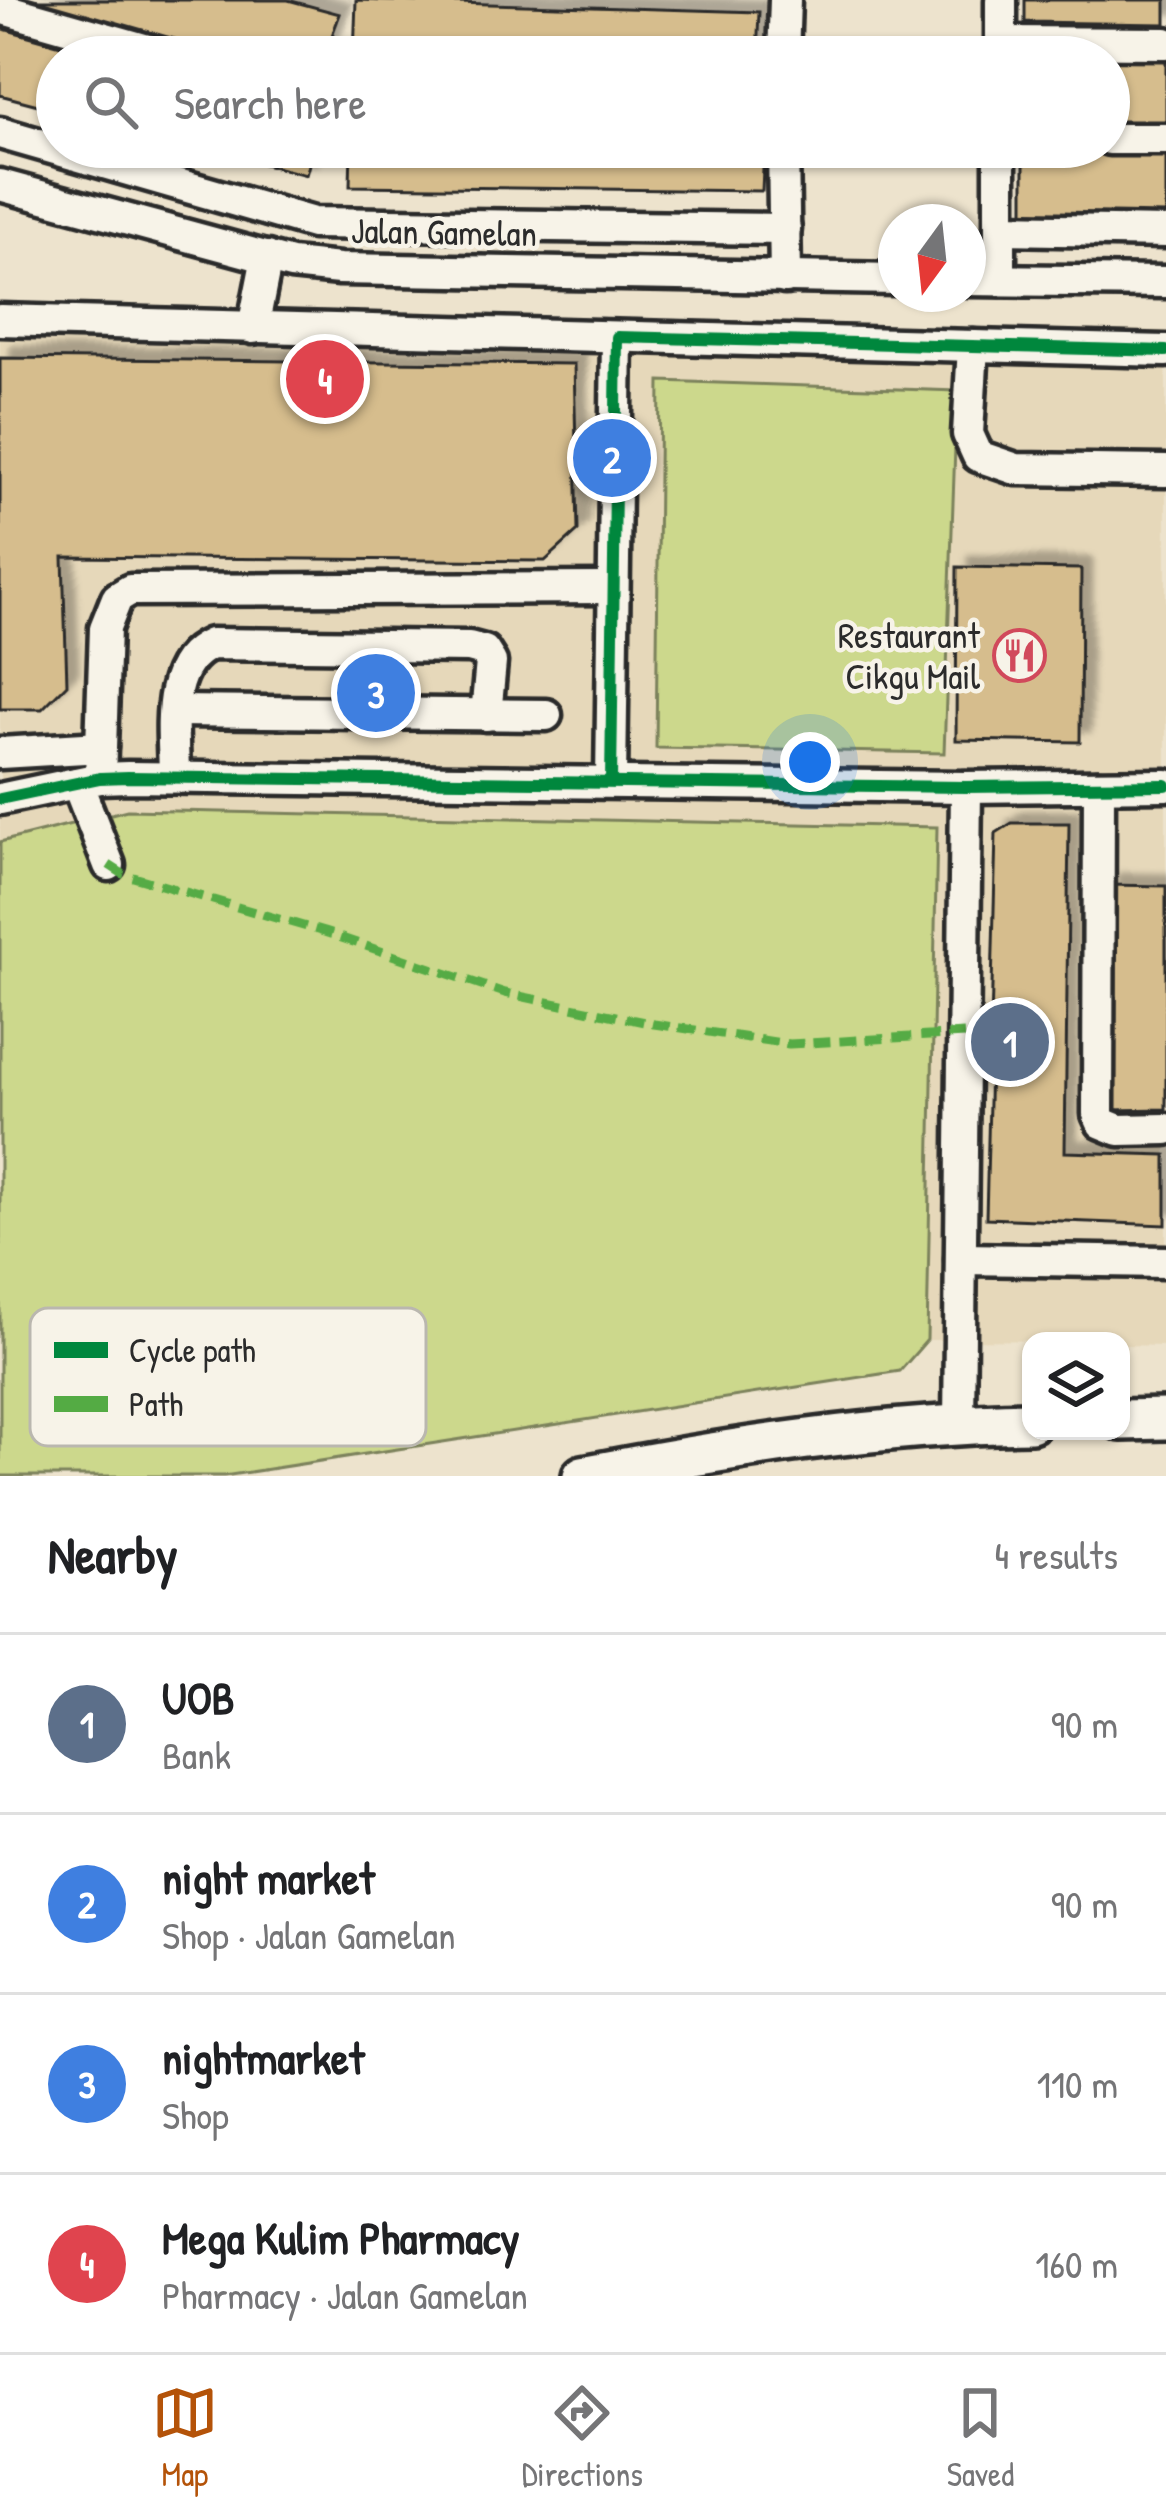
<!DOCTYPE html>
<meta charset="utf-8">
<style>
:root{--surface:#fff;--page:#f2f2f2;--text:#202124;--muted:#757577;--line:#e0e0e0;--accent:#b45309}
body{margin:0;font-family:"Patrick Hand",sans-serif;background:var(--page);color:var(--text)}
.controls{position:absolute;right:36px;bottom:36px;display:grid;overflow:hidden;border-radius:24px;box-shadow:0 3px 9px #0004}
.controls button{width:108px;height:108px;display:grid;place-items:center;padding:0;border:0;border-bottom:3px solid var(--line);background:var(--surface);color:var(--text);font:60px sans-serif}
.compass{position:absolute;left:878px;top:204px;width:108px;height:108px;border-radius:50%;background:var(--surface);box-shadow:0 3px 9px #0004;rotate:195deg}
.you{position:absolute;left:810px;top:762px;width:42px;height:42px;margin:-30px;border:9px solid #fff;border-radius:50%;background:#1a73e8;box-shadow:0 0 0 18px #1a73e833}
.badge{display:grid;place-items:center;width:78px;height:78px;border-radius:50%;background:var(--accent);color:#fff;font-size:39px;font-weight:700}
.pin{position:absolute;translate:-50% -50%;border:6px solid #fff;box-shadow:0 3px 12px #0006}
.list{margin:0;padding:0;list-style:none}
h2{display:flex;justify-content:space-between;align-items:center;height:156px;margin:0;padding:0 48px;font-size:51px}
h2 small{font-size:39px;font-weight:400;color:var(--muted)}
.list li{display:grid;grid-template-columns:78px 1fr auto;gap:36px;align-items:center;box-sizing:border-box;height:180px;padding:0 48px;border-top:3px solid var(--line)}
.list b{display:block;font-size:45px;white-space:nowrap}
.list p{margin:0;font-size:39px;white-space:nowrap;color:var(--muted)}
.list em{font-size:39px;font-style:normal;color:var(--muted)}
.icon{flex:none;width:66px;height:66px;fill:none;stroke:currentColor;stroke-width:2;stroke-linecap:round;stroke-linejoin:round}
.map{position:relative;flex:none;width:1166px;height:1476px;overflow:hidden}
.search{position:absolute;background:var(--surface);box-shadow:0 3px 9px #0004;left:36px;right:36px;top:36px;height:132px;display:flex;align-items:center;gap:30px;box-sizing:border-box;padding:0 42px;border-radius:66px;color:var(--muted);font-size:45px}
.sheet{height:876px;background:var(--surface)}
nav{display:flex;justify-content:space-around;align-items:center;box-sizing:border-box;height:168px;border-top:3px solid var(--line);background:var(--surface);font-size:33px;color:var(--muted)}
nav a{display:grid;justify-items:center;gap:6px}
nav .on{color:var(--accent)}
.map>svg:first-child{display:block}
.built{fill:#e6d8ba}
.green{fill:#ccd88c;stroke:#7c825c;stroke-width:3}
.building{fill:#d6bd8d;stroke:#2b2b2b;stroke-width:3;filter:url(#shadow)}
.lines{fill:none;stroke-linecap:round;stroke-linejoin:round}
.minor-casing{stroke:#2b2b2b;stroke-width:39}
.major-casing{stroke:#2b2b2b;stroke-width:48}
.minor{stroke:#f7f3e8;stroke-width:30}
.major{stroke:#f7f3e8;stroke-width:39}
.quiet{stroke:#54ab44;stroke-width:9;stroke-dasharray:18 9;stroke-linecap:butt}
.cycleway-casing{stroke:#f7f3e8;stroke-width:20}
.cycleway{stroke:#00873e;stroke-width:12}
.labels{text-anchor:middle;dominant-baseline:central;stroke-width:9;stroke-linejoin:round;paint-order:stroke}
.street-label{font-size:36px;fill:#2b2b2b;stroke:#f7f3e8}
.poi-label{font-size:36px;fill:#2b2b2b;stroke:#f7f3e8;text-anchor:end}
.key{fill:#f7f3e8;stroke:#bab7af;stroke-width:3}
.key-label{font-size:33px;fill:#2b2b2b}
</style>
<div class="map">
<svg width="1166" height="1476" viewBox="0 0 1166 1476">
<defs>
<filter id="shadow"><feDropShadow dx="11" dy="-11" stdDeviation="3" flood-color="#0004"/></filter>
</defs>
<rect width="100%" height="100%" fill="#ede3cd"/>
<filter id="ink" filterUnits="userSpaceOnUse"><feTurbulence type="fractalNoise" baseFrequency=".00833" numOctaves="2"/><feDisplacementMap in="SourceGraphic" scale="24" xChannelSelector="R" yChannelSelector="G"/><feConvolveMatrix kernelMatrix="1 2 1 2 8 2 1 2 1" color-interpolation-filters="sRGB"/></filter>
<g filter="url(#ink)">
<path class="built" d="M0,308l1166,23v1015l-45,-1v-4l-194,-1 10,-513 -810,-17 -127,32z"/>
<g class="green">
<path d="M660,381l297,10 -13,362 -288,-5z"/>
<path d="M127,810l810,17 -10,513 -27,31 -676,105h-224v-634z"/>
</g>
<g class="building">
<path d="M28,0h260l52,14 -16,43h-86z"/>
<path d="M356,0l403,12 -2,45h-403z"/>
<path d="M1025,0h141v24l-141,-2z"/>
<path d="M0,28l104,29h-47v53l-57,-15z"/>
<path d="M1109,57h57v70l-57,-1z"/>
<path d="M198,147h116l-8,28z"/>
<path d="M351,147h413l-2,44 -412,-5z"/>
<path d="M1024,149l142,2v69l-142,-2z"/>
<path d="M0,358l574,6 4,167 -33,30 -482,-4 4,127 -25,25h-42z"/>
<path d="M957,567l124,2 -1,173 -124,-2z"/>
<path d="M1012,823h57l-4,329 101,3v70l-180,-7 10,-385z"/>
<path d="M1108,885l58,1v223l-56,1z"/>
</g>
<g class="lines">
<defs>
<g id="minor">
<path d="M0,8l172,49"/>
<path d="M1001,42l165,1"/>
<path d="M783,57l2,-57"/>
<path d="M1001,57v-57"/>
<path d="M0,133l313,90 472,6"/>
<path d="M1109,139h57"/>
<path d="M783,147l2,131"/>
<path d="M1000,147v133"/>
<path d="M0,185l291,79 48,5 557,10"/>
<path d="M1000,229l166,3"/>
<path d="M968,280l198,2"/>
<path d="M0,320l1166,31"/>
<path d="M253,328l14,-71"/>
<path d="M973,346l-5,88 10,22 38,13 150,2"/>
<path d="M175,711l371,4"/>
<path d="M0,753l101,-6"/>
<path d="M174,777c0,-44 -12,-112 37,-133l258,3 15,4 7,11 -5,53"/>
<path d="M100,778l5,-150 12,-30 13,-8 483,-2"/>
<path d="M611,782l6,-445"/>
<path d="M77,783l32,82"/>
<path d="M1099,786l-1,328 4,9 17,7 47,-1"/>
<path d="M0,799l100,-21 28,-1 838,10 200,-2"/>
<path d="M961,1259l205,3"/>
<path d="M959,1423l7,-636"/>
</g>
<g id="major">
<path d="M1121,1420l45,-1"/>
<path d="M583,1476c149,-29 297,-51 448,-54"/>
</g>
</defs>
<use href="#minor" class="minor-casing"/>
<use href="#major" class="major-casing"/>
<use href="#minor" class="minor"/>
<use href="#major" class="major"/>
<path class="quiet" d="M109,865l14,9 201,58 181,61 149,31 135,20 175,-10"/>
<defs>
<g id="cycleway">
<path d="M611,782l6,-445 549,14"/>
<path d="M0,799l100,-21 28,-1 838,10 200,-2"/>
</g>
</defs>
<use href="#cycleway" class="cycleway-casing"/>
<use href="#cycleway" class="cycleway"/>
</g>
</g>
<defs>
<symbol id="restaurant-ring" viewBox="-11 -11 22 22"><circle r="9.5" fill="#f7f3e8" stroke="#d1495b" stroke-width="1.5"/><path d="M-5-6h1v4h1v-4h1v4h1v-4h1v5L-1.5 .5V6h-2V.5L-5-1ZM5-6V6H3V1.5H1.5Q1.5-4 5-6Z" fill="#d1495b"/></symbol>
</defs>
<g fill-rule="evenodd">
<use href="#restaurant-ring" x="990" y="626" width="59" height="59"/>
</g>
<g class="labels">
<g class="street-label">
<text transform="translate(444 231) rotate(1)">Jalan Gamelan</text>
</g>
<g class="poi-label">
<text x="980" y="634">Restaurant<tspan x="980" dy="41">Cikgu Mail</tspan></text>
</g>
</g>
<rect x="30" y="1308" width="396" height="138" rx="18" class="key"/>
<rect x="54" y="1342" width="54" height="16" fill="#00873e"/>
<rect x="54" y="1396" width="54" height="16" fill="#54ab44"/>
<g class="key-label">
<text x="129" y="1362">Cycle path</text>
<text x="129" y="1416">Path</text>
</g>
</svg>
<div class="controls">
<button><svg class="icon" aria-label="layers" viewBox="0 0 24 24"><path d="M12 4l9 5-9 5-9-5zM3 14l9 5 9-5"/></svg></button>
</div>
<svg class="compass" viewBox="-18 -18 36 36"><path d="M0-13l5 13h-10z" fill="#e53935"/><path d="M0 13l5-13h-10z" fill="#757577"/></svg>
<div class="you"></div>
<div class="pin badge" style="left:1010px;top:1042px;background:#5c6f8a">1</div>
<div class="pin badge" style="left:612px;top:458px;background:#3f7fe0">2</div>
<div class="pin badge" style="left:376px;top:693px;background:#3f7fe0">3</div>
<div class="pin badge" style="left:325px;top:379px;background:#e0444e">4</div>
<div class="search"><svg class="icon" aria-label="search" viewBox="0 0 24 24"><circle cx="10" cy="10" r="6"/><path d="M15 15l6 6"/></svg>Search here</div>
</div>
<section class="sheet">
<h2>Nearby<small>4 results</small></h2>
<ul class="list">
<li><span class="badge" style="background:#5c6f8a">1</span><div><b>UOB</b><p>Bank</p></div><em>90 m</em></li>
<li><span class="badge" style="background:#3f7fe0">2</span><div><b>night market</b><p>Shop · Jalan Gamelan</p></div><em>90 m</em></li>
<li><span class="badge" style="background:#3f7fe0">3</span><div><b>nightmarket</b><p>Shop</p></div><em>110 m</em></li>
<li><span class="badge" style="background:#e0444e">4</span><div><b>Mega Kulim Pharmacy</b><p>Pharmacy · Jalan Gamelan</p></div><em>160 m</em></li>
</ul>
</section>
<nav>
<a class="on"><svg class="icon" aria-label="map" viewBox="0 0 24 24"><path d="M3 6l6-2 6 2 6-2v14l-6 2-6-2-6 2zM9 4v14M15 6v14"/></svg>Map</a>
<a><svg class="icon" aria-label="directions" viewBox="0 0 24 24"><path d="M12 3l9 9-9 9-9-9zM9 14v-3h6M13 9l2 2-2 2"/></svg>Directions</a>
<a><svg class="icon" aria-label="saved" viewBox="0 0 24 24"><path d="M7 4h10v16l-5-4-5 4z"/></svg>Saved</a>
</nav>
